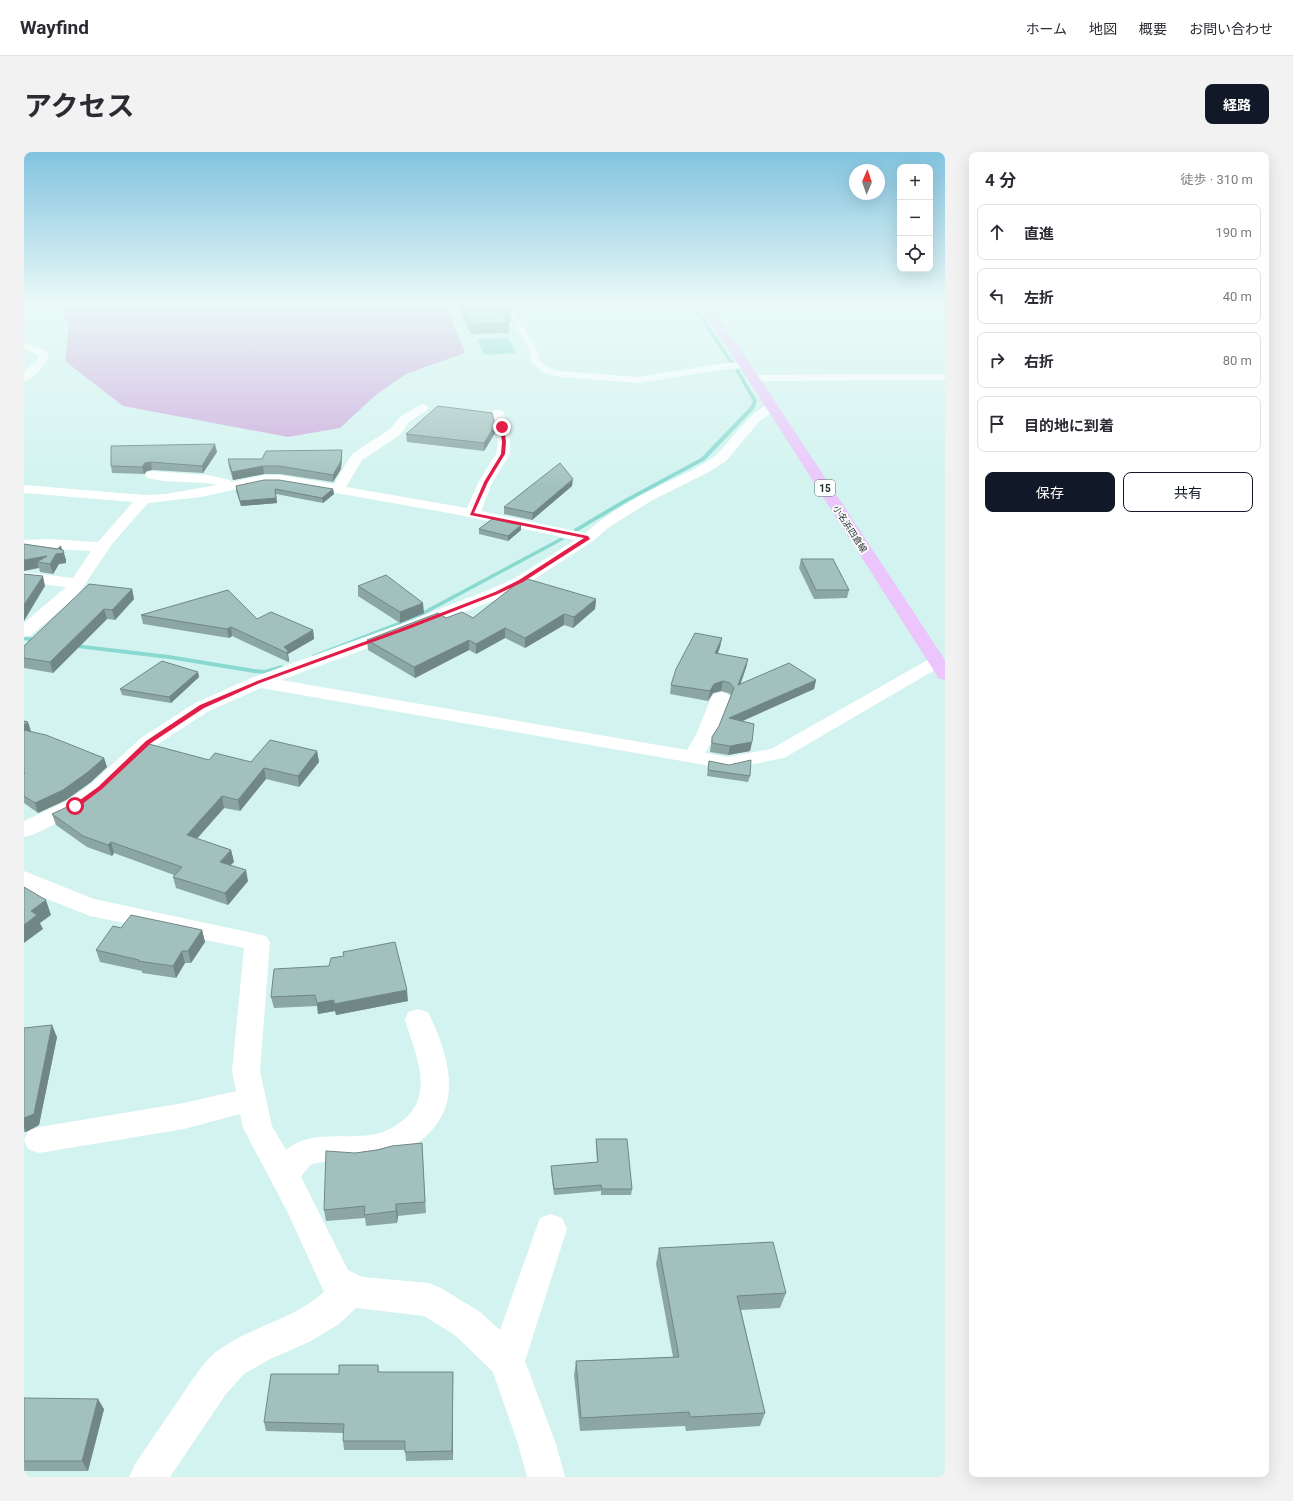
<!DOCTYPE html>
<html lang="ja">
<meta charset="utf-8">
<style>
:root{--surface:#fff;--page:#f2f2f3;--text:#2b2b33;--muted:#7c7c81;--line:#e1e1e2;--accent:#111827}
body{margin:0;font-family:Roboto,"Noto Sans JP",sans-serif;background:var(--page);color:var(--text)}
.controls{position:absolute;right:12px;top:12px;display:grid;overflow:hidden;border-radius:8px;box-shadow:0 4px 16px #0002}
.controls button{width:36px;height:36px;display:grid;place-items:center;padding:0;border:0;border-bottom:1px solid var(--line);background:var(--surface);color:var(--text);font:20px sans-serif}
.compass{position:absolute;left:825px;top:12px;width:36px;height:36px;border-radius:50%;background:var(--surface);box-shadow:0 4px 16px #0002;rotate:2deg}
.stop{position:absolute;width:12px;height:12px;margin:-9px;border:3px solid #e11d48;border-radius:50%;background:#fff}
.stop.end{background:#e11d48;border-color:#fff;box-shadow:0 1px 4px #0008}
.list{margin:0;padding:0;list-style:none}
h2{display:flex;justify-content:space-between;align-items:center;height:52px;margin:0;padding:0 16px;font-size:17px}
h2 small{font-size:13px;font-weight:400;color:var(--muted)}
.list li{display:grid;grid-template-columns:26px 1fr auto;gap:12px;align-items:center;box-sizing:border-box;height:56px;margin:0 8px 8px;padding:0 8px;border:1px solid var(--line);border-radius:8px}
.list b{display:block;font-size:15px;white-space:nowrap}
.list em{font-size:13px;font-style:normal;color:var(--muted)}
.actions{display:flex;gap:8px;padding:12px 16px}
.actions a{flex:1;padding:9px 0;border:1px solid var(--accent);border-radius:8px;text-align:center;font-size:14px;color:var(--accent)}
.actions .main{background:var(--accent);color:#fff}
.icon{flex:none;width:22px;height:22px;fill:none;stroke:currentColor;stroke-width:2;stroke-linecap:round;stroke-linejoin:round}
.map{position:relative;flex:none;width:921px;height:1325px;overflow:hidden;border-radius:8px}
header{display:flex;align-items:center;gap:24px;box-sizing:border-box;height:56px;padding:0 20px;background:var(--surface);border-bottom:1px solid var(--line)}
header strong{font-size:19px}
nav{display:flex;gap:22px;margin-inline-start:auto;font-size:14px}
.intro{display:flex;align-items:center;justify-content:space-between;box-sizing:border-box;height:96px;padding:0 24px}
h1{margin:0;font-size:28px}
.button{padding:10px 18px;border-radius:8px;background:var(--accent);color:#fff;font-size:14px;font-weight:700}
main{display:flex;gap:24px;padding:0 24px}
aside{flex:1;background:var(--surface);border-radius:8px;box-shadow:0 4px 16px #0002}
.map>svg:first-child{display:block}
.forest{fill:#ceabdd}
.water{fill:#89d9d1}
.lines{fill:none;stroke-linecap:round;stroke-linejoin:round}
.stream{fill:#89d9d1;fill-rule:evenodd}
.service{fill:#fff;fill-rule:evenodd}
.minor{fill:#fff;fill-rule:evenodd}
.primary{fill:#ebc5fb;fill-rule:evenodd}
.wall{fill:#8ba6a3}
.shaded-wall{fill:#718785}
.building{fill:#a2c1be;stroke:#718785}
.route{fill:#e11d48}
.labels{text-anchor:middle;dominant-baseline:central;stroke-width:3.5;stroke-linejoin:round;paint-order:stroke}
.far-street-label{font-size:9px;fill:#222f2e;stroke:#fff}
.shield{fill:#fff;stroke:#646d6d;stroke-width:1}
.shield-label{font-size:10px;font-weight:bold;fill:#222f2e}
</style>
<header>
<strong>Wayfind</strong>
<nav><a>ホーム</a><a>地図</a><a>概要</a><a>お問い合わせ</a></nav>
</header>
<div class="intro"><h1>アクセス</h1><a class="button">経路</a></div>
<main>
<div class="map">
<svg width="921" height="1325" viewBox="0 0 921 1325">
<rect width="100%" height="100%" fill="#d2f3ef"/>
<path class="forest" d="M34,151h384l4,3 19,47 -59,21 -29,20 -37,34 -52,9 -165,-31 -58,-45 4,-34z"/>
<path class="water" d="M484,186l8,15 -32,2 -7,-16z"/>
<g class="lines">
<g class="stream">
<path d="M666,151h4l41,62h-4z"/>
<path d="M713,217l2,1 18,31 -3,8 -49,51 -78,42 -49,29h-4v-2l49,-29 78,-42 49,-51 3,-6 -18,-31z"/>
<path d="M536,386l5,1 -147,79 -99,39h-6l-1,-2 102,-39z"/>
<path d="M0,484l21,4 1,2 -4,2 -18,-4z"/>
<path d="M42,491l103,12 85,14 11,1 16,-5 4,2 -19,7 -12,-1 -85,-14 -100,-12 -4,-2z"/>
</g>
<path class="service" d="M479,151h6l28,47 2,10 11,9 9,2 79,6 88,-14 19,-1 4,3 -4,3 -19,1 -88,14 -79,-6 -15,-4 -13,-12 -2,-11z"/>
<g class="minor">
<path d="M0,190l23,9 2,5c-3,9 -15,23 -25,25v-9l13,-12 2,-4 -15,-7z"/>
<path d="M921,222v6l-193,1 -4,-1 -2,-2 2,-2 4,-1z"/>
<path d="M398,252l4,1 2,3 -2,3 -17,11 -9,13 -38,25 -16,27 121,21 12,-27 17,-27 2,-13 -6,-28 2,-3h8l2,3 6,28v13l-17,27 -12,30 104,22c24,-21 52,-36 80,-50 17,-8 35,-16 50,-27 15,-12 40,-56 61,-51l2,3 -19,14 -33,39 -17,11 -58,29 -43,27 -15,13 -66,43 -24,13 -93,36 -129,47 406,70 9,-15 15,-37 3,-4 7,-2 7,2 3,4 -15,37 -11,18 23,4 43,-8 160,-91 6,-1 6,1 2,6 -161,94 -56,11 -467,-81 -52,23 -54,35 -47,47 -25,18 -51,24 -8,2v-16l43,-20 25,-18 49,-45 54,-35 56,-25 147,-53 93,-36 24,-11 60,-38 -121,-26 -174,-31h-16l-63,14 -53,6 -36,41 -35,52 -47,40 -6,1v-14l42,-36 -42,-5v-10l49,6 18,-27 -43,-2 -24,1v-10l24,-1 50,3 35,-40 -109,-9v-8l120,10 22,-1 51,-9c-23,-5 -47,-1 -70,-7l-2,-3 2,-3 5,-1 56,4 22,5 1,2 33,-7h16l54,9 18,-30 38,-25 11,-13z"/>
<path d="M0,719l70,28 172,37 4,6 -10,129 12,55 14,24c20,-17 47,-13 70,-14 17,0 33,-4 46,-15 34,-26 13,-68 3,-101l3,-8 10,-3 10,3c11,22 22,51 21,76 -1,39 -36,65 -71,72 -7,1 -14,2 -22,3 -13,0 -33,-4 -45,2 -4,3 -7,8 -10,12l47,93 14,7 67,6 12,5 39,24 20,18 40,-112 11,-4 11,4 5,11 -42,132 31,83 9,33h-38l-9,-33 -25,-72 -37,-36 -32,-20 -68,-8 -17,16 -28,17 -43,19 -24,14 -18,20 -56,83h-41l6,-13c15,-22 30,-44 45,-66 12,-17 23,-37 40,-49 33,-23 74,-30 104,-57l-37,-81 -44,-83 -3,-14 -56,15 -145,24 -11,-4 -4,-9 4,-9 11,-4 145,-24 52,-12 -4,-20 12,-123 -154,-32 -66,-26z"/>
</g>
<path class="primary" d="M673,151h10l44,62 194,295v20l-7,-2 -2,-4 -197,-309z"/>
</g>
<g class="wall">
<path d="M432,151h49l6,9v10h-2v11l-38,1z"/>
<path d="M471,273v8l-11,18 -77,-9 -1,-8z"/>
<path d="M318,298v8l-1,11 -8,13 -53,-8h-16l-31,6 -4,-13 -1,-8h34z"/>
<path d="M193,300l-14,21 -51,-3 -5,1 -3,3 -32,-1 -1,-7z"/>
<path d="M212,334l97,3 1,5 -11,9 -47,-9 1,9 -36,3 -5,-15z"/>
<path d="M548,334l-40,34 -28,-6v-7z"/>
<path d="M455,377l42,1 -13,11 -29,-7z"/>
<path d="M0,392l38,5 4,11v3l-7,1 -6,10 -13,-2 -1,-4z"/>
<path d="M777,407l48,31 -2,8 -33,1 -15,-31z"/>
<path d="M334,434l66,27 -24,10 -42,-27z"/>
<path d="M108,437l2,10 -19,21 -8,-1 -54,54 -29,-5v-22z"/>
<path d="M572,447l-1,10 -22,19 -9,-3 -39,23 -20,-10 -29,16 -7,-4 -54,28 -47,-28 -1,-10 79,-22h27z"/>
<path d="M117,463l116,4 56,11 1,9 -26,15 1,7 -1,1 -56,-26 -3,2 -86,-14z"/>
<path d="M698,486l-2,9 -2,7 30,5 -2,9 -6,16 76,-4 -2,9 -73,32 11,21 -2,9 -22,4 -18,-3 2,-15 7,-11 12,-31 -3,-2 -7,-2 -8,2 -5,8 -38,-7 1,-9z"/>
<path d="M174,520l1,5 -28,26 -49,-8 -2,-6z"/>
<path d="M0,569l6,11 74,26 3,9 -16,15 -25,18 -28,13 -14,-10z"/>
<path d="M293,599l2,11 -20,25 -33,-8 -26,32 -16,-3 -27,31 34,11 3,12 -4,3 18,16 -20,24 -52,-17 -3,-11 1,-2 -60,-22 -2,3 -25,-9 -31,-22 -4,-11 157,-54 42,2z"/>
<path d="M685,609l41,15 -2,6 -41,-6z"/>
<path d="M97,776l81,2 3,12 -14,21h-6l-9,15 -34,-5v-2l-42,-9 -4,-12z"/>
<path d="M319,800l65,49 -72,14 -1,-4 -17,3 -1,-8 -43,2 -3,-11 58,-31 15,-10z"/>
<path d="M0,876l33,9 -18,88 -13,7h-2z"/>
<path d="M572,987l36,50 -1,6h-30v-4l-47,4 -3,-23v-6l46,-4 -1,-17z"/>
<path d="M398,991l4,70 -28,3 -1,7 -31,3 -1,-8 -39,3 -2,-11 31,-57z"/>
<path d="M635,1096l127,45 -6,15 -39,2 24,103 -5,13 -74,5 -1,-5 -105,5 -6,-56 2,-14 97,-4 -17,-93z"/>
<path d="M354,1213l1,7h74v88l-47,1 -1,-11h-61l-1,-9v-8l-77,-2 -2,-9 75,-48z"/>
<path d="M0,1246l80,11 -16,62h-64z"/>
</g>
<g class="shaded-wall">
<path d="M471,273v8l-11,18v-8z"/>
<path d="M191,292l2,8 -14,21 -1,-7z"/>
<path d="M318,298v8l-1,11 -8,13v-7z"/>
<path d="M127,310l1,8 -5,1 -3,3 -2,-7 3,-4z"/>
<path d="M239,314l1,8 -31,6 -1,-8z"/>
<path d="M549,327l-1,7 -40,34 1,-7z"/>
<path d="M251,337l2,14 -36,3 -1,-5z"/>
<path d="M309,337l1,5 -11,9 -1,-5z"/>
<path d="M497,373v5l-13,11v-5z"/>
<path d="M37,394l2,7v-3l3,10v3l-7,1 -6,10 -3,-10z"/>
<path d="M23,404l-10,6 2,6 -15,3v-11z"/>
<path d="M19,424l2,10 -21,35v-16z"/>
<path d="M108,437l2,10 -19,21 -3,-10z"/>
<path d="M572,447l-1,10 -22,19 1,-11z"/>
<path d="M399,451l1,10 -24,10v-11z"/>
<path d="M80,457l3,10 -54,54 -3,-11z"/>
<path d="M540,462v11l-39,23v-10z"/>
<path d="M207,475l1,9 -3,2 -2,-9z"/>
<path d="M481,476v10l-29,16v-10z"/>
<path d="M289,478l1,9 -26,15 1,7 -1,1 -1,-9 -3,-6z"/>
<path d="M698,486l-2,9 -6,15 1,-9z"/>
<path d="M445,488v10l-54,28 -1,-11z"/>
<path d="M724,507l-2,9 -9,26 1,-9z"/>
<path d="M174,520l1,5 -28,26 -2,-6z"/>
<path d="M792,528l-2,9 -87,39 2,-10z"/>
<path d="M699,529l-2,10 -8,2 -5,8 2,-10 4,-7z"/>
<path d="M4,570l3,9 -7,6v-12z"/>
<path d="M728,590l-2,9 -22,4 2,-9z"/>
<path d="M293,599l2,11 -20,25 -1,-11z"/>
<path d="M80,606l3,9 -16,15 -25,18 -28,13 -3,-10z"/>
<path d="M240,616l2,11 -26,32 -2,-11z"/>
<path d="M198,644l2,12 -35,39 -2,-12z"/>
<path d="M87,690l3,11 -2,3 -4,-11z"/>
<path d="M207,698l3,12 -12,11 -2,-11z"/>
<path d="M222,718l2,11 -20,24 -3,-12z"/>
<path d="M22,748l5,15 -11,8 3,6 -19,14v-18l7,-14z"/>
<path d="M178,778l3,12 -14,21 -3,-12z"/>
<path d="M158,799l3,12 -9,15 -3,-12z"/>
<path d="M383,838l1,11 -72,14 -2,-11z"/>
<path d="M310,848l1,11 -17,3 -1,-11z"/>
<path d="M28,873l5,12 -18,88 -13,7 -2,-5v-9z"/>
<path d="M372,1052l2,12 -1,7 -1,-12z"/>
<path d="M429,1220v88l-1,-9z"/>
<path d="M74,1247l6,10 -16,62 -6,-10z"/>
</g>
<g class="building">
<path d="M436,151h45l6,9 -8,1 6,10 -38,1z"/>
<path d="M414,254l54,7 3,12 -11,18 -78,-9z"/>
<path d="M191,292l-13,22 -51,-4 -6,1 -3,4 -31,-1v-20z"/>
<path d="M318,298l-1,11 -8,14 -54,-9h-16l-31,6 -4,-13h34l4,-8z"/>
<path d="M536,311l13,16 -40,34 -29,-6z"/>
<path d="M240,328h15l54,9 -11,9 -47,-9 1,9 -36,3 -4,-15z"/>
<path d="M468,367l29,6 -13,11 -29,-7z"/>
<path d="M0,392l33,5 4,-3 -2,3 4,1 1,3 -8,1 -6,10 -13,-2 10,-6 -23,4z"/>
<path d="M777,407h32l16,31h-33z"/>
<path d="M0,422l19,2 -19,29z"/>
<path d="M362,423l37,28 -23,9 -42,-26z"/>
<path d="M500,426l72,21 -22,18 -10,-3 -39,24 -20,-10 -29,16 -7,-4 -55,27 -47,-27 71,-27 8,5 16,-6 11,6z"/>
<path d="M65,432l43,5 -20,21 -8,-1 -54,53 -26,-4v-12z"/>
<path d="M204,438l29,29 14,-7 42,18 -29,17 4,4 -1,2 -56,-26 -4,2 -86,-14z"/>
<path d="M671,481l27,5 -7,15 33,6 -10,26 51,-22 27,17 -87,38 25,6 -2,18 -22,4 -18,-3v-6l7,-11 15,-38 -4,-5 -7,-2 -9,3 -4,7 -39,-6 5,-16z"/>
<path d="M138,509l36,11 -29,25 -49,-8z"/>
<path d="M0,569l4,1 -4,3z"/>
<path d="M0,578l22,5 58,23 -16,14 -25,18 -28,13 -11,-7v-22l1,-1h-1z"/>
<path d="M246,588l47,11 -19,25 -34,-8 -26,32 -16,-4 -35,39 44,15 -11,12 26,8 -21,23 -52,-16 9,-10 -71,-25 -3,3 -25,-9 -31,-22 28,-13 26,-18 43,-39 60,16 6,-7 36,9z"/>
<path d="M727,608l-1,16 -42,-6 1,-9 20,4z"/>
<path d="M0,735l22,13 -15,11 6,4 -13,10z"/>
<path d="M107,763l71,15 -14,21h-6l-9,15 -35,-5 1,-1 -43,-10 17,-24 8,2z"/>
<path d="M371,790l12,48 -73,14v-4l-17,3 -2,-8 -44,2 3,-28 55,-3 2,-8 13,-2 -1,-4z"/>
<path d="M28,873l-18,89 -10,4v-90z"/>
<path d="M572,987h31l5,50h-30l-1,-4 -47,4 -3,-23 47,-4z"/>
<path d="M398,991l3,59 -29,2v7l-32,4 1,-9 -41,4 2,-59 29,2 22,-3 15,-4z"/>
<path d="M749,1090l13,51 -49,3 28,117 -75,4 -1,-5 -108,6 -5,-57 103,-4 -20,-109z"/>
<path d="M315,1213h39v7h75l-1,79 -47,1v-11h-62l1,-17 -80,-2 7,-48h68z"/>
<path d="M0,1246l74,1 -16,62h-58z"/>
</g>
<linearGradient id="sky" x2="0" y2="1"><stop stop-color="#82c3df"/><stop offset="0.45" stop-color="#ebfaf8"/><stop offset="1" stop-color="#ebfaf8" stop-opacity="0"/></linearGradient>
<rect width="921" height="337" fill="url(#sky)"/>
<path class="route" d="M478,273l2,2 2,15 -1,12 -17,28 -14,31 114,23 2,3 -67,43 -25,12 -92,36 -146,53 -56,25 -53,35 -49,46 -25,19h-4v-3l25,-18 48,-46 54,-36 57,-24 145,-53 93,-36 24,-12 65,-42 -114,-23 14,-33 17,-28 1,-12 -2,-15z"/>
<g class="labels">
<g class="far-street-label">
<text transform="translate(826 377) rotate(57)">小名浜四倉線</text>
</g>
<rect class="shield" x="791" y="328" width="20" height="16" rx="3"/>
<g class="shield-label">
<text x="801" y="336">15</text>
</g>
</g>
</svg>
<div class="controls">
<button>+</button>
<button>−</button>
<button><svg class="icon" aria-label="locate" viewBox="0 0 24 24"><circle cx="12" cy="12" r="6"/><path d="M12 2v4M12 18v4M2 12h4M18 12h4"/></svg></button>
</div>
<svg class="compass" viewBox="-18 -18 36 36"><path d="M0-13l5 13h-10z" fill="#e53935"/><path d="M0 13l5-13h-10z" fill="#7c7c81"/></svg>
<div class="stop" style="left:51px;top:654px"></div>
<div class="stop end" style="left:478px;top:275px"></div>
</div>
<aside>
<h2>4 分<small>徒歩 · 310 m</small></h2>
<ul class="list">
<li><svg class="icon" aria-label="ahead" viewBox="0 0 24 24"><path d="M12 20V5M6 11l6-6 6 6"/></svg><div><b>直進</b></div><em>190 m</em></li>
<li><svg class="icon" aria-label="left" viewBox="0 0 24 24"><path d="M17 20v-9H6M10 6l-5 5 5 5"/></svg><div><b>左折</b></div><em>40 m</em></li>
<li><svg class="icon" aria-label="right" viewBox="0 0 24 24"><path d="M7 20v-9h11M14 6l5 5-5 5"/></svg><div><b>右折</b></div><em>80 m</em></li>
<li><svg class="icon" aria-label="arrive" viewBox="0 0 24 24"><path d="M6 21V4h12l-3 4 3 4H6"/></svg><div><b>目的地に到着</b></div></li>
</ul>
<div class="actions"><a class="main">保存</a><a>共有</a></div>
</aside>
</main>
